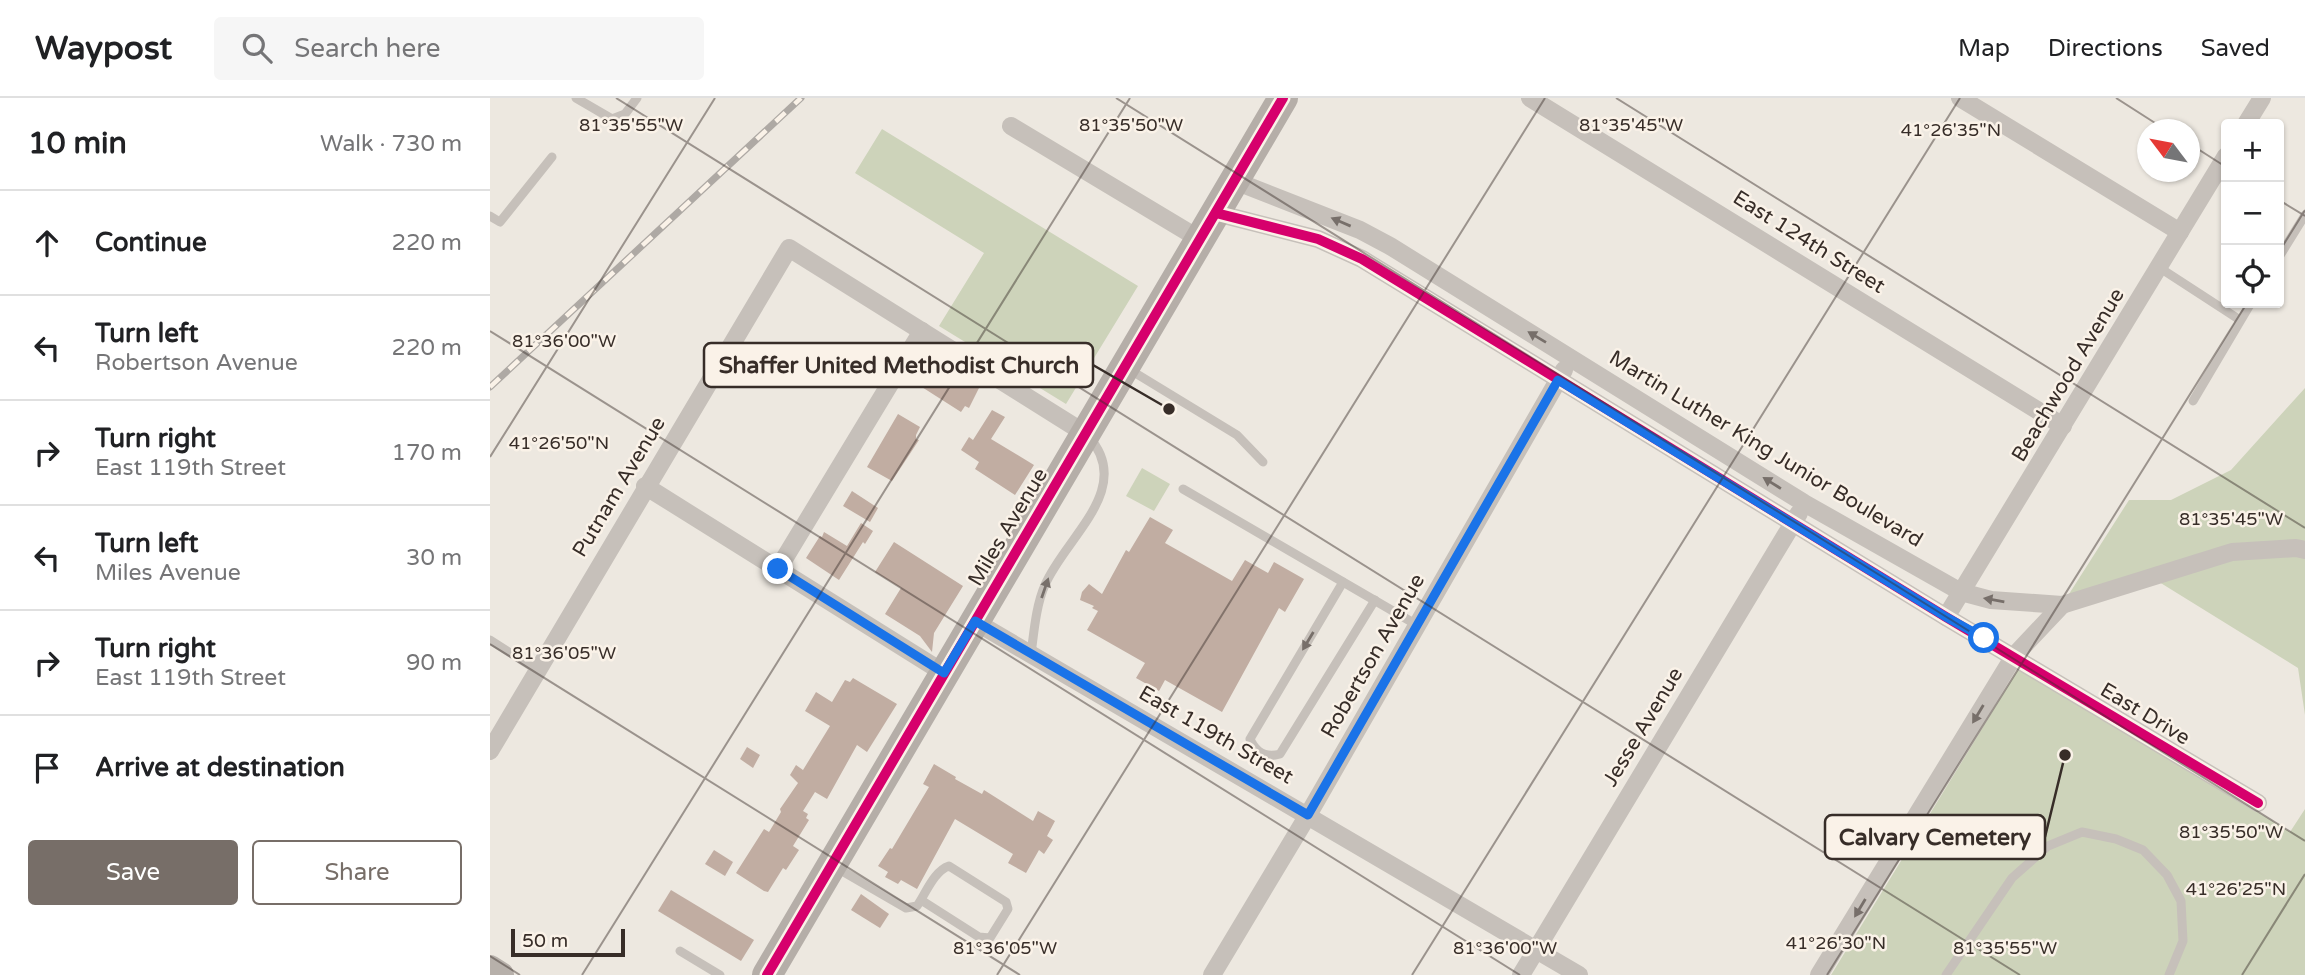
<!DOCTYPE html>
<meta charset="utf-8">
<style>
:root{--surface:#fff;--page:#f6f6f6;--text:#202124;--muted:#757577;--line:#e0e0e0;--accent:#776e68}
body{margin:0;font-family:"Varela Round",sans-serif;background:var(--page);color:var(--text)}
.controls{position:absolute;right:21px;top:21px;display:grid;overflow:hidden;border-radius:7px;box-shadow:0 2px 5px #0004}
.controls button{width:63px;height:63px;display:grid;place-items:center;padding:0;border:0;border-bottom:2px solid var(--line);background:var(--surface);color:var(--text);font:35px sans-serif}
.compass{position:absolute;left:1647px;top:21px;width:63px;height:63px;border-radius:50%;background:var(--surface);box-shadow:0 2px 5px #0004;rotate:302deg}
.scale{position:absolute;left:21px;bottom:18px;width:114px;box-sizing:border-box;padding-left:7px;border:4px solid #372d28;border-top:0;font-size:19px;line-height:24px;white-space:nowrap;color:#372d28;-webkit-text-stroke:5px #faf2e8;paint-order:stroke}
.stop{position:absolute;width:21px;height:21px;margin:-16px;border:5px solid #1a73e8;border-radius:50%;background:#fff}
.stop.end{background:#1a73e8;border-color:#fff;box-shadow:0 2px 7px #0008}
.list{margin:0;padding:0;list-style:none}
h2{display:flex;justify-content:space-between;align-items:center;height:91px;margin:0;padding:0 28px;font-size:30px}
h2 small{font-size:23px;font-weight:400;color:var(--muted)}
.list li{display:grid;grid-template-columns:46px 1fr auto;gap:21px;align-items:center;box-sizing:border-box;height:105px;padding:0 28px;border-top:2px solid var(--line)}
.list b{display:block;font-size:26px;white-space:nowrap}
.list p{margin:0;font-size:23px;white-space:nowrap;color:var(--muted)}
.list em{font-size:23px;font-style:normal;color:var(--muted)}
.actions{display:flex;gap:14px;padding:21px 28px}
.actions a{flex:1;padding:16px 0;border:2px solid var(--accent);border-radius:7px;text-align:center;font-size:24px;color:var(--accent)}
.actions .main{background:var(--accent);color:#fff}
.icon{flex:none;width:38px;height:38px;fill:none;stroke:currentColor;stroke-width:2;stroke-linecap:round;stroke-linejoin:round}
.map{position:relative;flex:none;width:1815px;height:877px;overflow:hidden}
header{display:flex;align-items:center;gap:42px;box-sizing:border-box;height:98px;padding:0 35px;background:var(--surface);border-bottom:2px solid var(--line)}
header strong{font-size:33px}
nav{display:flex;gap:38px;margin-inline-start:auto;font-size:24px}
.search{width:490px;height:63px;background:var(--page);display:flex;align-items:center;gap:18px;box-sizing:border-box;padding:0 24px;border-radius:7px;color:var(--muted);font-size:26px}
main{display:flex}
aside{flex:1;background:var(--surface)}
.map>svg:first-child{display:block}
.green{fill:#cdd3ba}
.building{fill:#c1ada2}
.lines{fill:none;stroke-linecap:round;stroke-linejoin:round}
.service{stroke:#c6c0ba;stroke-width:9}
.minor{stroke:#c6c0ba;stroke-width:18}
.secondary{stroke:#b7b0aa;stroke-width:26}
.primary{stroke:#b5aea8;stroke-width:30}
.rail-casing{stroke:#aea9a4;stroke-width:7}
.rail{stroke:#faf2e8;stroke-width:4.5;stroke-dasharray:13;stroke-linecap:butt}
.cycleway-casing{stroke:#faf2e8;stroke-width:15}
.cycleway{stroke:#d6006c;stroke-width:10}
.oneway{fill:#776f6a}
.route{stroke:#1a73e8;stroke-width:9}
.ticks{fill:none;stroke:#372d28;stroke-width:2;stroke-opacity:0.45}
.labels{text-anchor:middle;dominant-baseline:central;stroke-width:5;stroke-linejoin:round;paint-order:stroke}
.street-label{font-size:21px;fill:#372d28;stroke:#faf2e8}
.ticks-label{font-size:18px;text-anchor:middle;fill:#372d28;stroke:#faf2e8;stroke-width:5;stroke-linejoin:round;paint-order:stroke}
.leader{fill:none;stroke:#372d28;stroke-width:2.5}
.callout-dot{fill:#372d28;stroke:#faf2e8;stroke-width:2.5}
.callout{fill:#faf2e8;stroke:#372d28;stroke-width:2.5}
.callout-label{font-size:23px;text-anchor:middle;font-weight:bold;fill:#372d28}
</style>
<header>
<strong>Waypost</strong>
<div class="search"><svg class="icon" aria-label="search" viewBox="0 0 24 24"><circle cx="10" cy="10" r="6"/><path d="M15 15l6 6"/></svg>Search here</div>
<nav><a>Map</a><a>Directions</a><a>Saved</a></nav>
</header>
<main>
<aside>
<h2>10 min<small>Walk · 730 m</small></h2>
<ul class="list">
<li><svg class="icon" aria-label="ahead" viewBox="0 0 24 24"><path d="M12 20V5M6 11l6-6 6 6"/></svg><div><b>Continue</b></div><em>220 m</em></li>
<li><svg class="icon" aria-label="left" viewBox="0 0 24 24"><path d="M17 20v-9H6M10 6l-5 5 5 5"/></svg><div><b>Turn left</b><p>Robertson Avenue</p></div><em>220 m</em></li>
<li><svg class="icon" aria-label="right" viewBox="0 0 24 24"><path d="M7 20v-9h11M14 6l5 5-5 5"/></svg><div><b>Turn right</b><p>East 119th Street</p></div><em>170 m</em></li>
<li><svg class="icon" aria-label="left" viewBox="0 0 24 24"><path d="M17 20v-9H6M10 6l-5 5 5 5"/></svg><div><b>Turn left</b><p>Miles Avenue</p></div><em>30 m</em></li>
<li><svg class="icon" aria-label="right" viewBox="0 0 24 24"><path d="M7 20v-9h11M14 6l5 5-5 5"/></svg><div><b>Turn right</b><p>East 119th Street</p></div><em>90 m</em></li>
<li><svg class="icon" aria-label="arrive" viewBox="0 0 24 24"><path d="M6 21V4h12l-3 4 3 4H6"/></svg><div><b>Arrive at destination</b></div></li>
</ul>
<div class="actions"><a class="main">Save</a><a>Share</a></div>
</aside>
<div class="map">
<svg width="1815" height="877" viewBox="0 0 1815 877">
<rect width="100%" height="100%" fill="#ede8e0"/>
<g class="green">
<path d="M392,31l256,157 -72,118 -127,-78 45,-73 -129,-80z"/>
<path d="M1815,290v327l-7,-47 -147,-91 -89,28 67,-105h42l60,-30z"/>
<path d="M652,370l28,16 -16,27 -28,-15z"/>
<path d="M1530,569l270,165 15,-23v166h-474z"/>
</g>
<g class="building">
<path d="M439,258l50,32 -10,20 -4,-2 -4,6 -47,-30 4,-6 -3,-2z"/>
<path d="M502,312l13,7 -14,22 43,26 -19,30 -40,-26 4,-7 -18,-12 8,-13 4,3z"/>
<path d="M408,316l22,13 -4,8v4l3,1 -27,41 -25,-14z"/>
<path d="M362,393l26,17 -8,14 -27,-16z"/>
<path d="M660,419l23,13 -8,13 67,38 13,-21 23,13 6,-11 30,17 -19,33 -6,-4 -57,104 -57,-32 -6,11 -23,-13 9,-15 -58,-33 11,-19 -6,-3 2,-2 -14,-6 2,-8 7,-8 13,10 24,-44 3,2z"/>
<path d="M371,425l12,8 -8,13 -2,-2 -24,38 -33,-22 14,-22 2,1 2,-5 23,14z"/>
<path d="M404,444l69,44 -29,47 -2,19 -12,-16 -35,-22 16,-26 -26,-16z"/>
<path d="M363,580l44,26 -30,48 -10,-7 -30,54 -12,-7 -12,19 5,3 -2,4 3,2 -16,26 6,4 -13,20 -3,-2 -15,24 -4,-1 -28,-18 28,-44 5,3 12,-20 -1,-3 18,-26 -8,-8 6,-10 7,5 27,-44 -25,-15 11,-19 16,10 13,-22 5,2z"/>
<path d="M257,649l13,8 -7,13 -13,-9z"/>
<path d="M444,666l22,13 -1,2 27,15 2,-4 49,31 5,-10 17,10 -8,15 6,4 -9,14 -5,-4 -13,23 -18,-10 5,-9 -58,-35 -38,70 -16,-9 -3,4 -13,-7 3,-5 -10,-6 12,-18 2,1 37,-62 -6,-3z"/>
<path d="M224,752l19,12 -8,14 -20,-12z"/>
<path d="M181,792l83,50 -13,21 -83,-50z"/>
<path d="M371,796l28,20 -9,14 -29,-18z"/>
</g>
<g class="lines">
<g class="service">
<path d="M86,0l36,21 13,-5 12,-16"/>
<path d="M0,118l10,6 52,-65"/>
<path d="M1789,159l26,-42"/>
<path d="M1670,170l80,52"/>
<path d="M637,270l110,67 26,27"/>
<path d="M1703,303l58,-98"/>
<path d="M693,391l234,136"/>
<path d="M853,484l-93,157c6,14 16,19 30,15l95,-154"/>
<path d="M0,542l47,30"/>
<path d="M541,556c3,-22 5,-49 14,-69 19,-46 90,-96 44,-148"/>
<path d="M347,770l69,40 11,-2c9,-13 17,-35 32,-40l57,36 2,7 -18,29 -11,-1 -58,-37"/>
<path d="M190,853l40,24"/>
<path d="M1456,877l66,-97 36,-32 34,-14 34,7 27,11 24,25 14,26 2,40 -14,34"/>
</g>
<g class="minor">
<path d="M1040,0l533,328"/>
<path d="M1470,0l220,134"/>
<path d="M1756,26l16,-26"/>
<path d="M521,28l190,114"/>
<path d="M745,83l125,49 30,16 414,257 157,89 30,8 71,5 170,-53 64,-4 9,2"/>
<path d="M726,115l102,26 44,20 584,358 312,186"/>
<path d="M155,388l299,187"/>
<path d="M288,471l144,-238"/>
<path d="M1456,519l280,-461"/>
<path d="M484,523l605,354"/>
<path d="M0,653l299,-503 297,186"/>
<path d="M722,877l96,-160 256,-445"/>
<path d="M1031,877l278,-462"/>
<path d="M1329,877l195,-319 48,-51"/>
</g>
<path class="secondary" d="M0,870l11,7"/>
<path class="primary" d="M277,877l516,-877"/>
<defs>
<path id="rail" d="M0,289l311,-289"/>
</defs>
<use href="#rail" class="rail-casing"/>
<use href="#rail" class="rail"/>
<defs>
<g id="cycleway">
<path d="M726,115l102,26 44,20 584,358 312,186"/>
<path d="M277,877l516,-877"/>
</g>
</defs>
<use href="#cycleway" class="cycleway-casing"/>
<use href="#cycleway" class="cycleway"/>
</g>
<defs><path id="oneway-solid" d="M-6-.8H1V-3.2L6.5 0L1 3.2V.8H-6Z" transform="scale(1.75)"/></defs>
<g class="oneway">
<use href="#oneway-solid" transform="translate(851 124) rotate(-157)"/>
<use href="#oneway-solid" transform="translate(1047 239) rotate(-149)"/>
<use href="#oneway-solid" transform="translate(1282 385) rotate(-148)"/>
<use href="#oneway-solid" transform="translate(555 490) rotate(-71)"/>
<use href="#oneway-solid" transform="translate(1504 502) rotate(-170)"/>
<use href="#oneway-solid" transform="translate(818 543) rotate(121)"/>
<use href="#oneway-solid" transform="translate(1488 616) rotate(121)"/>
<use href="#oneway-solid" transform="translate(1370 810) rotate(121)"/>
</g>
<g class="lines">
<path class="route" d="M288,471l166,104 31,-52 333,194 250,-435 388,237 38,21"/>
</g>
<path class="ticks" d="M126,0l1404,877M626,0l1189,743M1126,0l689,430M1626,0l50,32M1700,46l36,23M1789,102l26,16M1789,154l26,-42M0,233l1030,644M0,359l225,-359M0,546l530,331M0,858l30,19M92,877l548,-877M507,877l548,-877M922,877l548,-877M1337,877l420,-672M1752,877l63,-101"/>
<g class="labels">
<g class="street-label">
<text transform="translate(1319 144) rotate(32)">East 124th Street</text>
<text transform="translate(1578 277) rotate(-59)">Beachwood Avenue</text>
<text transform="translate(1276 351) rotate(31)">Martin Luther King Junior Boulevard</text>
<text transform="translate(129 389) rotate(-59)">Putnam Avenue</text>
<text transform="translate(518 429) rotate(-59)">Miles Avenue</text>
<text transform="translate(883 558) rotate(-60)">Robertson Avenue</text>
<text transform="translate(1655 616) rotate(31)">East Drive</text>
<text transform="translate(1153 629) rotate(-59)">Jesse Avenue</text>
<text transform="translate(726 637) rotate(30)">East 119th Street</text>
</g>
</g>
<g class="ticks-label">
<text x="641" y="33">81°35'50"W</text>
<text x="1141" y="33">81°35'45"W</text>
<text x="141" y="33">81°35'55"W</text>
<text x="1461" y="38">41°26'35"N</text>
<text x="74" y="249">81°36'00"W</text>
<text x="69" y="351">41°26'50"N</text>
<text x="1741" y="427">81°35'45"W</text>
<text x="74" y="561">81°36'05"W</text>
<text x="1741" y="740">81°35'50"W</text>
<text x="1746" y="797">41°26'25"N</text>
<text x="1346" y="851">41°26'30"N</text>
<text x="515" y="856">81°36'05"W</text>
<text x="1015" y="856">81°36'00"W</text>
<text x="1515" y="856">81°35'55"W</text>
</g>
<path class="leader" d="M679 311L603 267M1575 657L1555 739"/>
<g class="callout-dot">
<circle cx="679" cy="311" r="7"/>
<circle cx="1575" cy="657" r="7"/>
</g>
<g class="callout">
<rect x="214" y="245" width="389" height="44" rx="7"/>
<rect x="1335" y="717" width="220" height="44" rx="7"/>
</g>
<g class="callout-label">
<text x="409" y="275">Shaffer United Methodist Church</text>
<text x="1445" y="747">Calvary Cemetery</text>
</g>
</svg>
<div class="controls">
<button>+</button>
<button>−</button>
<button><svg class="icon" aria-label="locate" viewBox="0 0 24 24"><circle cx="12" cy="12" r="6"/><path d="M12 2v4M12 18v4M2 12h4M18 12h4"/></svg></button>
</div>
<svg class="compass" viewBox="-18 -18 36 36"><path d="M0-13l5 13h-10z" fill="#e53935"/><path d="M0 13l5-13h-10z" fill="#757577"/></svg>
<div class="scale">50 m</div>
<div class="stop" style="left:1494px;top:540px"></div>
<div class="stop end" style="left:288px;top:471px"></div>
</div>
</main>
